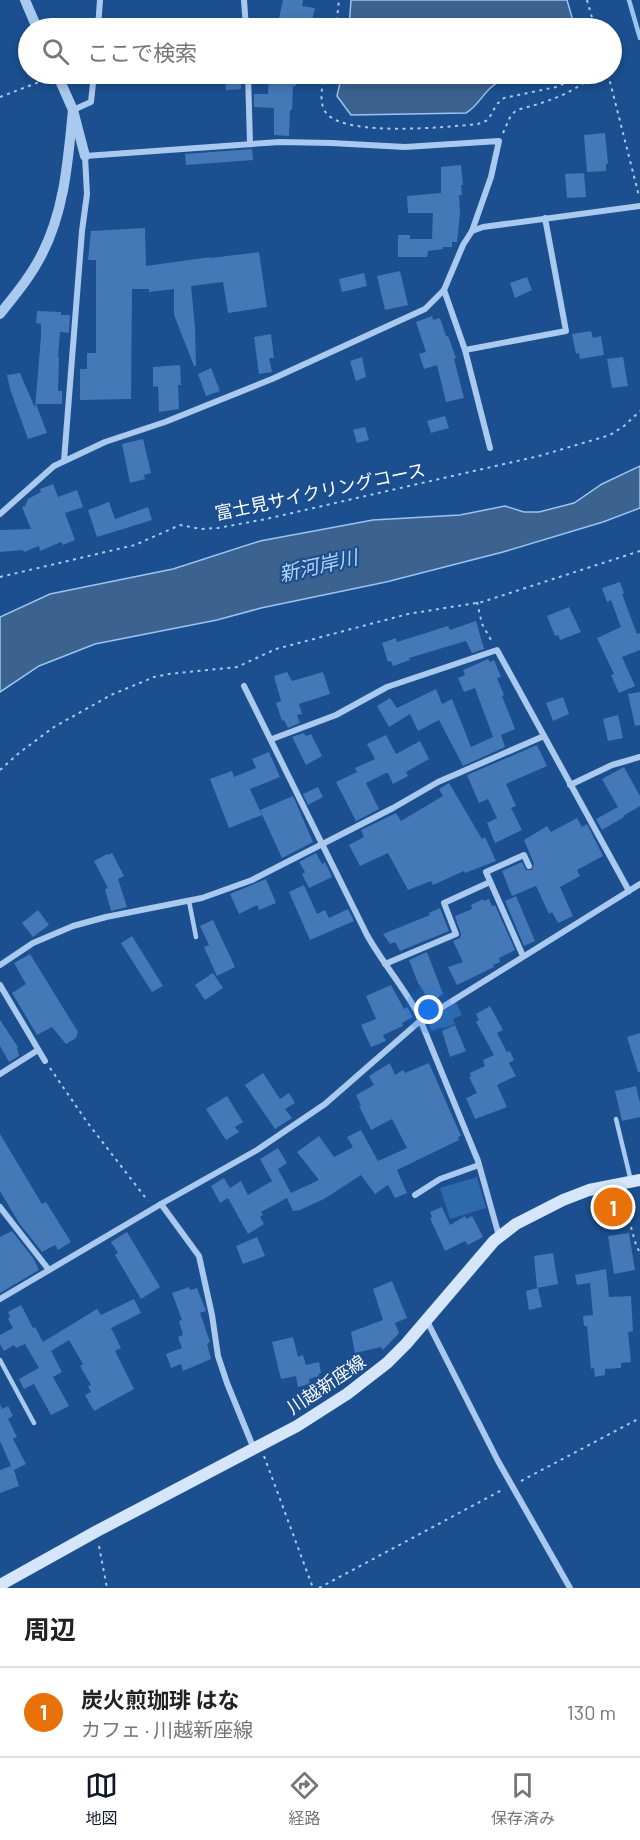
<!DOCTYPE html>
<html lang="ja">
<meta charset="utf-8">
<style>
:root{--surface:#fff;--page:#f2f2f2;--text:#222;--muted:#767676;--line:#e0e0e0;--accent:#111827}
body{margin:0;font-family:Barlow,"Noto Sans JP",sans-serif;background:var(--page);color:var(--text)}
.you{position:absolute;left:429px;top:1010px;width:21px;height:21px;margin:-15px;border:4px solid #fff;border-radius:50%;background:#1a73e8;box-shadow:0 0 0 9px #1a73e833}
.badge{display:grid;place-items:center;width:39px;height:39px;border-radius:50%;background:var(--accent);color:#fff;font-size:20px;font-weight:700}
.pin{position:absolute;translate:-50% -50%;border:3px solid #fff;box-shadow:0 2px 6px #0006}
.list{margin:0;padding:0;list-style:none}
h2{display:flex;justify-content:space-between;align-items:center;height:78px;margin:0;padding:0 24px;font-size:26px}
h2 small{font-size:20px;font-weight:400;color:var(--muted)}
.list li{display:grid;grid-template-columns:39px 1fr auto;gap:18px;align-items:center;box-sizing:border-box;height:90px;padding:0 24px;border-top:2px solid var(--line)}
.list b{display:block;font-size:22px;white-space:nowrap}
.list p{margin:0;font-size:20px;white-space:nowrap;color:var(--muted)}
.list em{font-size:20px;font-style:normal;color:var(--muted)}
.icon{flex:none;width:33px;height:33px;fill:none;stroke:currentColor;stroke-width:2;stroke-linecap:round;stroke-linejoin:round}
.map{position:relative;flex:none;width:640px;height:1588px;overflow:hidden}
.search{position:absolute;background:var(--surface);box-shadow:0 3px 9px #0003;left:18px;right:18px;top:18px;height:66px;display:flex;align-items:center;gap:15px;box-sizing:border-box;padding:0 21px;border-radius:33px;color:var(--muted);font-size:22px}
.sheet{height:168px;background:var(--surface)}
nav{display:flex;justify-content:space-around;align-items:center;box-sizing:border-box;height:84px;border-top:2px solid var(--line);background:var(--surface);font-size:16px;color:var(--muted)}
nav a{display:grid;justify-items:center;gap:3px}
nav .on{color:var(--accent)}
.map>svg:first-child{display:block}
.green{fill:#2e69ad}
.water{fill:#3c6290;stroke:#9cc4f0;stroke-width:1.5}
.lines{fill:none;stroke-linecap:round;stroke-linejoin:round}
.stream{stroke:#9cc4f0;stroke-width:4.5}
.building{fill:#4478b7}
.path{stroke:#a9c9ee;stroke-width:2;stroke-dasharray:3 4.5;stroke-linecap:butt}
.service{stroke:#a9c9ee;stroke-width:4.5}
.minor{stroke:#a9c9ee;stroke-width:6}
.tertiary{stroke:#a9c9ee;stroke-width:10}
.secondary{stroke:#d6e6fa;stroke-width:12}
.labels{text-anchor:middle;dominant-baseline:central;stroke-width:4.5;stroke-linejoin:round;paint-order:stroke}
.street-label{font-size:18px;fill:#fff;stroke:#1b4f8f}
.water-label{font-size:20px;font-style:italic;fill:#b5d3f5;stroke:#1b4f8f}
</style>
<div class="map">
<svg width="640" height="1588" viewBox="0 0 640 1588">
<rect width="100%" height="100%" fill="#1b4f8f"/>
<g class="green">
<path d="M456,1002l6,13 -9,4 2,5 -13,5 -1,-2 -9,4 -4,-10z"/>
<path d="M477,1177l9,31 -36,11 -10,-31z"/>
</g>
<g class="water">
<path d="M351,0h216l8,28h-226z"/>
<path d="M342,74h185c-11,2 -24,3 -33,11 -11,8 -16,21 -28,28l-115,2 -14,-19z"/>
<path d="M640,466v42l-37,14 -100,30 -117,30 -125,26 -44,12 -122,24 -56,22 -39,26v-75l50,-23 123,-25 87,-28 113,-21 87,-5 45,-9 19,6h15l35,-9 28,-19z"/>
</g>
<g class="lines">
<path class="stream" d="M629,0l11,38"/>
</g>
<g class="building">
<path d="M283,0h20l-1,6 13,2 -3,13 -11,-2 -1,9 -23,-1z"/>
<path d="M224,74h17v15l-15,1z"/>
<path d="M269,74h27v12h-3l-1,24h-2l-1,26 -15,-1v-27l-20,-1v-13h14z"/>
<path d="M605,133l3,31h-2v7l-19,1 -3,-37z"/>
<path d="M252,149l1,11 -67,5 -1,-11z"/>
<path d="M461,165l2,20h-2l1,10h-3l1,18 -3,29h-5v5h-9v2l-15,2 -1,6h-29v-22h12v4h22l1,-26h-25l-1,-17 34,-3v-26z"/>
<path d="M584,173l2,24 -19,1 -2,-24z"/>
<path d="M145,228l1,38 65,-9v1l48,-6 8,55 -39,6 -5,-31 -32,4 4,41 1,39h-2l-20,-51v-26l-25,3v-3h-17l-1,110 -51,1v-31h7v-16h9v-93h-8l3,-29z"/>
<path d="M400,271l8,34 -23,5 -8,-34z"/>
<path d="M364,273l3,13 -25,6 -3,-13z"/>
<path d="M527,277l5,13 -17,8 -5,-15z"/>
<path d="M37,311l24,1v3h9l-1,18 -9,-1 -2,25h1l-1,34h4v13h-26l11,29 -19,6 -18,-50 -3,-14 13,-2 15,35 6,-72v-12l-5,-1z"/>
<path d="M432,316l1,4 7,-2 6,18h2l8,22 -2,1 10,39 -18,4 -9,-37 -13,4 -5,-15 7,-2 -10,-30z"/>
<path d="M591,331l2,7 8,-2 3,19 -24,4 -1,-6 -3,1 -4,-20z"/>
<path d="M271,334l3,24h-5l3,14 -13,2 -5,-37z"/>
<path d="M362,357l4,20 -10,4 -6,-20z"/>
<path d="M623,357l5,29 -16,2 -5,-29z"/>
<path d="M180,365l1,20h-3l1,24 -20,3 -1,-26 -5,1v-20z"/>
<path d="M211,368l9,23 -14,5 -8,-22z"/>
<path d="M445,416l4,12 -18,5 -4,-12z"/>
<path d="M365,427l4,13 -12,3 -4,-13z"/>
<path d="M143,439l8,34 -7,2 1,4 -15,4 -8,-39z"/>
<path d="M53,484l5,13 19,-7 6,17 -18,6 10,27 -12,5 -2,-3 -21,9 -1,-5 -15,6 -1,-2 -23,2v-22l31,-1 -9,-22 3,-1 3,-7 13,-7 -1,-3z"/>
<path d="M109,502l6,17 33,-12 4,13 -55,17 -9,-27z"/>
<path d="M620,582l4,11 -2,1 15,40 3,-1v17l-18,7 13,29 -16,7 -8,-18 3,-1 -17,-36 24,-11 -10,-27 -4,2 -5,-14z"/>
<path d="M569,607l12,25 -21,8 -2,-5 -3,1 -8,-20z"/>
<path d="M476,621l8,28 -12,4 -6,-12 -57,17 1,2 -17,6 -2,-5 -3,1 -6,-19 14,-5 1,4 51,-16 2,4z"/>
<path d="M488,659l2,3 4,-2 7,17 -4,1 7,17 -2,1 13,33 -14,6 4,12 -42,19 -24,-46 -21,11 -8,-17 -21,13 -12,-21 13,-8 7,10 39,-19 6,15 10,-5 19,48 22,-10 -18,-49 -11,4 -6,-14 7,-3 -2,-5z"/>
<path d="M287,672l5,9 31,-9 7,22 -31,10 3,10 -5,1 3,8 -12,5 -4,-8 -2,1 -6,-18 5,-2 -7,-25z"/>
<path d="M640,692v33l-5,1 -7,-32z"/>
<path d="M563,697l6,17 -16,7 -7,-18z"/>
<path d="M618,715l5,23 -15,3 -5,-22z"/>
<path d="M304,733l2,3 5,-2 11,22 -16,9 -14,-28z"/>
<path d="M386,735l10,19 24,-13 9,18 -23,13 2,4 -15,8 -5,-11h-2l-20,10 13,26 -23,12 -20,-39 21,-10 -2,-4 20,-9 -8,-15z"/>
<path d="M537,745l10,21 -41,18 10,22 -5,2 11,22 -27,13 -8,-20 10,-5 -9,-19 -9,4 -12,-28z"/>
<path d="M269,752l11,25 -30,12 12,26 -33,13 -19,-49 22,-8 2,6 22,-9 -4,-9z"/>
<path d="M624,767l16,29v10l-17,10 -21,-37z"/>
<path d="M449,783l33,56 3,-2 11,24 -31,12 -1,-2 -31,14 -2,-4 -23,9 -20,-37 -28,13 -11,-21 15,-8 -3,-7 35,-17 5,8 42,-25 -4,-7z"/>
<path d="M318,787l5,10 -15,8 -5,-11z"/>
<path d="M293,796l20,46 -31,16 -22,-48z"/>
<path d="M618,807l6,10 -22,13 -6,-11z"/>
<path d="M577,818l5,9 5,-3 16,32 -26,14 3,6 -20,11 13,29 -15,7 -6,-11 -3,2 -13,-28 -24,10 -10,-25 20,-9 4,8h6l2,-6 -10,-24 23,-14 4,6z"/>
<path d="M112,853l12,23 -6,3 9,28 -16,4 -6,-22 3,-1 -14,-27 13,-7 1,1z"/>
<path d="M316,853l6,11 3,-2 7,15 -23,11 -7,-14 3,-2 -6,-10z"/>
<path d="M266,879l10,24 -17,7 -2,-5 -18,9 -9,-20z"/>
<path d="M304,885l13,29 8,-4 4,8 19,-9 6,12 -44,19 -21,-48z"/>
<path d="M516,896l19,45 -11,5 -19,-45z"/>
<path d="M483,899l1,2 5,-2 3,7 3,-1 20,45 -16,8 1,4 -7,3 1,2 -37,18 -9,-18 15,-5 -10,-21 7,-3 1,-4 -6,-18 17,-7 -1,-4z"/>
<path d="M440,908l9,23 -49,20 -5,-9 -5,2 -7,-10 47,-19 -1,-2z"/>
<path d="M38,910l11,15 -16,12 -11,-14z"/>
<path d="M213,920l22,47 -18,9 -13,-29 5,-2 -9,-19z"/>
<path d="M132,936l31,50 -11,6 -31,-49z"/>
<path d="M427,952l16,42 -13,8 -12,-19 -9,-23z"/>
<path d="M30,954l48,78 -2,6 -10,6 -14,-17 -15,8 -25,-42 14,-9 -12,-21z"/>
<path d="M213,973l10,15 -18,12 -10,-15z"/>
<path d="M391,985l13,24 3,-2 6,10 -11,6 1,3 -20,9 3,6 -15,6 -10,-22 15,-6 -10,-23z"/>
<path d="M490,1006l13,24 -6,3 10,19 3,-1 4,9 -5,3 7,13 -19,9 10,22 -32,12 -9,-21 11,-5 -8,-16 2,-1 -1,-3 15,-7 -2,-6 11,-5 -18,-33 3,-2 -3,-6z"/>
<path d="M0,1020l18,27 -1,1 2,8 -10,6 -9,-16z"/>
<path d="M455,1025l11,26 -16,6 -8,-26z"/>
<path d="M640,1033v39h-2l-11,-35z"/>
<path d="M390,1063l5,12 8,-5 2,3 24,-10 32,73 -3,1 1,3 -62,30 10,23 -12,5 -7,-13 -13,9 -14,-19 -37,24 -24,11 -7,1 -6,-13 -26,14 2,3 -3,2 4,7 -16,10 -20,-36 -8,5 -9,-17 13,-8 6,10 11,-7 7,14 24,-14 -12,-22 18,-11 9,15 -9,6 13,24 28,-13 -22,-28 22,-16 15,21 19,-10 -6,-10 14,-7 17,31 29,-13 -15,-29 -21,11 -12,-24 2,-1 -5,-10 18,-10 -5,-9z"/>
<path d="M263,1073l17,26 9,-6 6,10 -10,6 7,9 -17,11 -30,-44z"/>
<path d="M636,1086l4,17v14l-18,4 -7,-30z"/>
<path d="M227,1096l16,26 -8,5 4,5 -13,8 -20,-31z"/>
<path d="M0,1134l42,70 4,-2 25,40 -13,8 -3,-5 -13,7 -23,-29 -19,-32z"/>
<path d="M620,1196l4,17 -18,4 -4,-16z"/>
<path d="M442,1207l8,18 15,-9 1,3 6,-3 11,21 -15,8 -3,-4 -20,10 -15,-33 2,-1 -2,-5z"/>
<path d="M12,1231l21,27 6,12 -39,23v-56z"/>
<path d="M127,1232l33,55 -19,12 -26,-44 3,-2 -7,-11z"/>
<path d="M629,1233l6,37 -21,4 -6,-38z"/>
<path d="M257,1237l8,19 -22,8 -7,-18z"/>
<path d="M553,1253l5,31 -21,4 -3,-32z"/>
<path d="M606,1269l3,28 22,-1 2,35 -5,1 3,30 -10,1v5l-16,1v6l-10,2 -1,-9 -3,1 -4,-43h-3l-1,-10 10,-1 -3,-32 -13,2 -2,-10z"/>
<path d="M392,1281l15,37 -12,5 4,10 -16,17 -2,-3 -26,6 -4,-21 32,-12 -10,-31z"/>
<path d="M189,1287l1,3 7,-2 9,23 -6,2 10,29 -3,2 4,15 -28,12 -2,-7 -10,4 -5,-14 16,-6 -4,-11 5,-2 -4,-14 3,-1 -10,-27z"/>
<path d="M538,1288l4,19 -13,3 -3,-19z"/>
<path d="M134,1299l7,14 -30,15 10,20 -6,3 19,38 -40,22 -9,-16 6,-3 -3,-6 3,-1 -11,-19 3,-2 -14,-24 -18,11 11,21 -9,5 16,29 -18,9 -17,-31 -10,5 -5,-10 20,-11 -14,-24 -9,4 -2,-3 -10,6 -4,-7v-9l13,-7 -5,-9 2,-2 -2,-5 13,-7 12,23 2,-1 8,15 54,-33 4,6z"/>
<path d="M293,1337l5,20 5,-2 3,10 13,-3 2,11 -3,1 1,2 -10,3 1,5 -12,3 -2,-11 -15,3 -9,-37z"/>
<path d="M0,1404l2,5 6,-3 5,10 -5,3 9,18 -4,2 13,25 -12,6 5,16 -19,7v-23l11,-4 -11,-25z"/>
</g>
<g class="lines">
<g class="path">
<path d="M587,0l8,28"/>
<path d="M336,28l3,-28"/>
<path d="M325,74c-3,12 -7,30 2,40 22,23 119,13 151,10l10,-4 9,-16 7,-6 52,-11 31,-13"/>
<path d="M608,74l31,122"/>
<path d="M0,97l47,-18"/>
<path d="M503,133l8,-18 6,-5c29,-8 55,-15 77,-36"/>
<path d="M0,577l135,-32 45,-20 21,4 17,-1 48,-9 273,-63 71,-21 14,-9 16,-15"/>
<path d="M477,602l5,22 9,16"/>
<path d="M0,770l19,-17 35,-26 57,-32 43,-18 15,-3 68,-7 39,-18 132,-35 74,-12 158,-51"/>
<path d="M50,1068l37,54 61,79"/>
<path d="M623,1198l13,47 4,8"/>
<path d="M264,1456l49,132"/>
<path d="M521,1481l119,-63"/>
<path d="M99,1546l8,42"/>
<path d="M319,1588l183,-98"/>
</g>
<g class="service">
<path d="M189,901l7,36"/>
<path d="M616,1119l15,62"/>
<path d="M0,1360l34,63"/>
</g>
<g class="minor">
<path d="M244,0l2,28"/>
<path d="M98,28l2,-28"/>
<path d="M248,74l2,70"/>
<path d="M73,110l18,-8 3,-28"/>
<path d="M472,231l11,-4 157,-21"/>
<path d="M444,290l21,60 25,98"/>
<path d="M465,350l101,-19 -21,-113"/>
<path d="M0,514l54,-48 51,-24 60,-20 107,-43 153,-70 19,-19 19,-45 9,-14 19,-54 8,-36 -94,6 -74,-4 -51,-1 -195,14 2,38 -5,37 -18,230"/>
<path d="M244,686l123,249c15,27 35,50 50,77l61,149 21,75"/>
<path d="M272,739l64,-24 51,-28 110,-37 132,241"/>
<path d="M570,785l42,-20 28,-8"/>
<path d="M523,956l-37,-84 38,-17 5,11"/>
<path d="M385,964l71,-30 -12,-31 46,-21"/>
<path d="M0,965l33,-22 40,-17 33,-9 96,-19 50,-18 141,-72 45,-26 106,-46"/>
<path d="M0,985l45,76"/>
<path d="M0,1074l38,-24"/>
<path d="M415,1195l25,-16 39,-14"/>
<path d="M161,1204l38,52 13,59 6,41 9,27 27,66"/>
<path d="M0,1207l49,63"/>
<path d="M0,1299l161,-95 96,-54 68,-46 95,-83 220,-137"/>
<path d="M427,1321l71,140 72,127"/>
</g>
<g class="tertiary">
<path d="M25,0l12,28"/>
<path d="M57,74l16,36 12,46"/>
<path d="M0,314c15,-19 31,-38 42,-60 23,-45 26,-95 31,-144"/>
</g>
<path class="secondary" d="M0,1585l97,-54 200,-105 50,-32 40,-31 19,-19 88,-103 22,-17 47,-24 26,-10 51,-10"/>
</g>
<g class="labels">
<g class="street-label">
<text transform="translate(320 491) rotate(-12)">富士見サイクリングコース</text>
<text transform="translate(326 1384) rotate(-34)">川越新座線</text>
</g>
<g class="water-label">
<text transform="translate(318 565) rotate(-13)">新河岸川</text>
</g>
</g>
</svg>
<div class="you"></div>
<div class="pin badge" style="left:613px;top:1207px;background:#e8710a">1</div>
<div class="search"><svg class="icon" aria-label="search" viewBox="0 0 24 24"><circle cx="10" cy="10" r="6"/><path d="M15 15l6 6"/></svg>ここで検索</div>
</div>
<section class="sheet">
<h2>周辺<small></small></h2>
<ul class="list">
<li><span class="badge" style="background:#e8710a">1</span><div><b>炭火煎珈琲 はな</b><p>カフェ · 川越新座線</p></div><em>130 m</em></li>
</ul>
</section>
<nav>
<a class="on"><svg class="icon" aria-label="map" viewBox="0 0 24 24"><path d="M3 6l6-2 6 2 6-2v14l-6 2-6-2-6 2zM9 4v14M15 6v14"/></svg>地図</a>
<a><svg class="icon" aria-label="directions" viewBox="0 0 24 24"><path d="M12 3l9 9-9 9-9-9zM9 14v-3h6M13 9l2 2-2 2"/></svg>経路</a>
<a><svg class="icon" aria-label="saved" viewBox="0 0 24 24"><path d="M7 4h10v16l-5-4-5 4z"/></svg>保存済み</a>
</nav>
